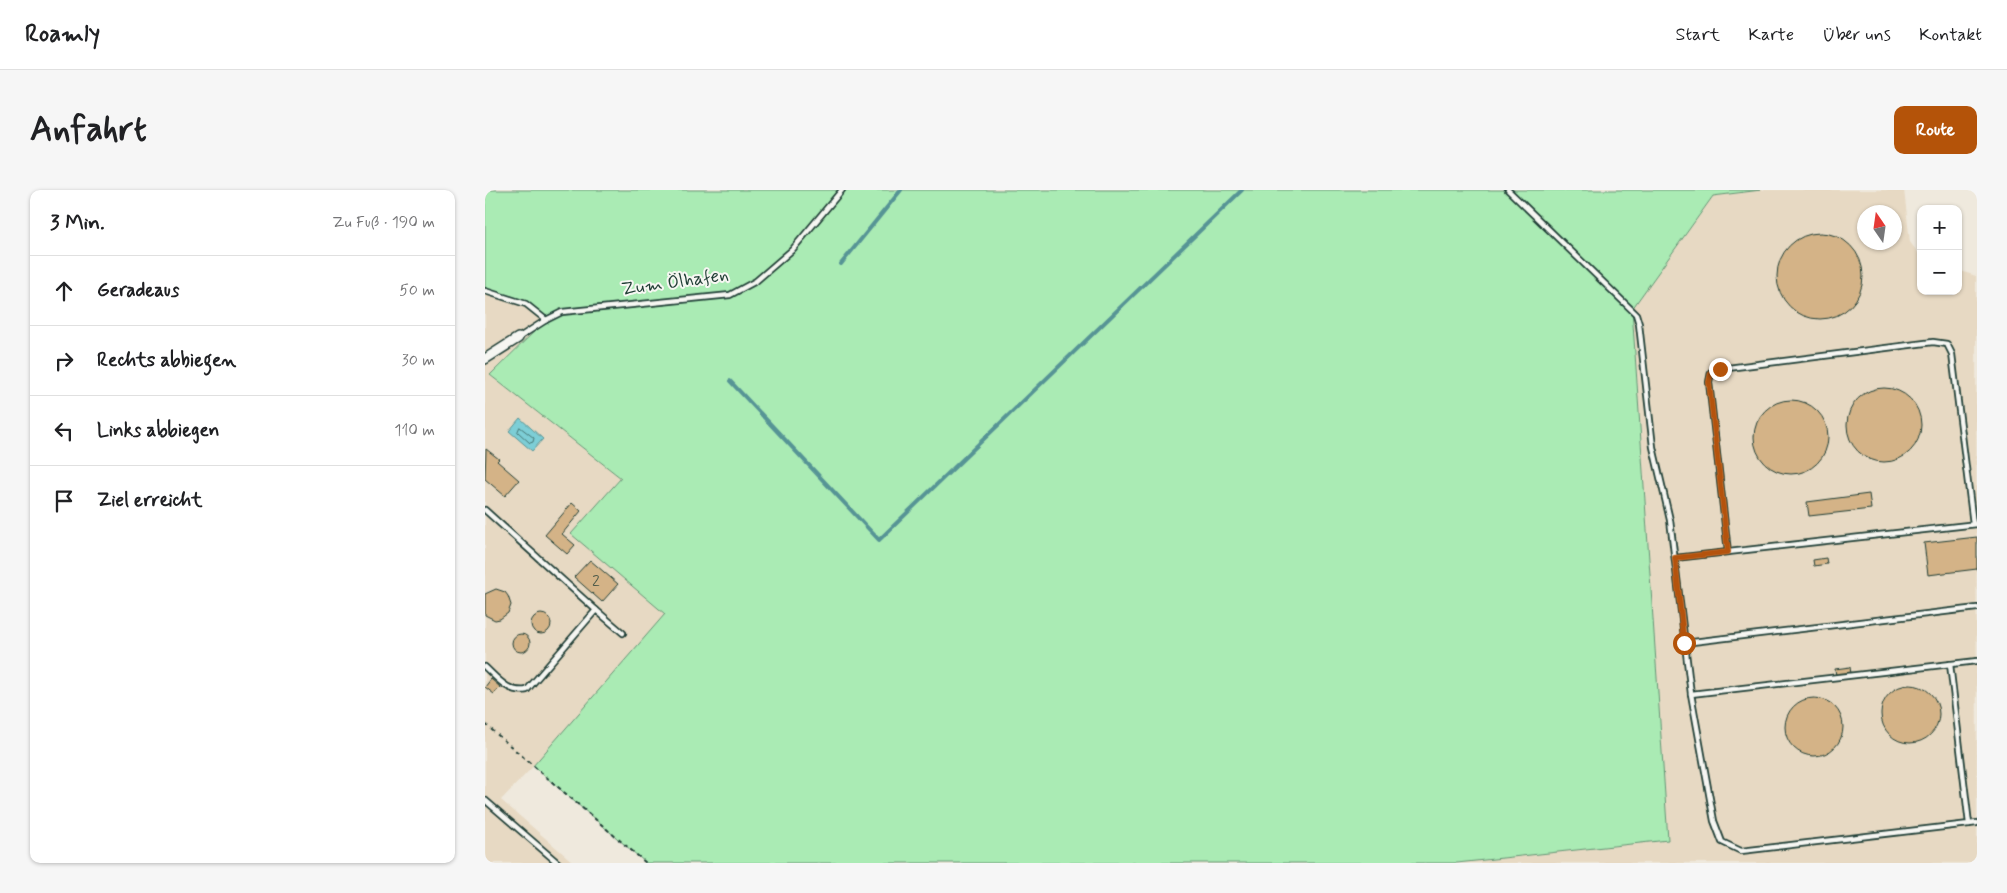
<!DOCTYPE html>
<html lang="de">
<meta charset="utf-8">
<style>
:root{--surface:#fff;--page:#f6f6f6;--text:#202124;--muted:#757577;--line:#e0e0e0;--accent:#b45309}
body{margin:0;font-family:Mynerve,sans-serif;background:var(--page);color:var(--text)}
.controls{position:absolute;right:15px;top:15px;display:grid;overflow:hidden;border-radius:10px;box-shadow:0 1px 4px #0004}
.controls button{width:45px;height:45px;display:grid;place-items:center;padding:0;border:0;border-bottom:1px solid var(--line);background:var(--surface);color:var(--text);font:25px sans-serif}
.compass{position:absolute;left:1372px;top:15px;width:45px;height:45px;border-radius:50%;background:var(--surface);box-shadow:0 1px 4px #0004;rotate:347deg}
.stop{position:absolute;width:15px;height:15px;margin:-11px;border:4px solid #b45309;border-radius:50%;background:#fff}
.stop.end{background:#b45309;border-color:#fff;box-shadow:0 1px 5px #0008}
.list{margin:0;padding:0;list-style:none}
h2{display:flex;justify-content:space-between;align-items:center;height:65px;margin:0;padding:0 20px;font-size:21px}
h2 small{font-size:16px;font-weight:400;color:var(--muted)}
.list li{display:grid;grid-template-columns:32px 1fr auto;gap:15px;align-items:center;box-sizing:border-box;height:70px;padding:0 20px;border-top:1px solid var(--line)}
.list b{display:block;font-size:19px;white-space:nowrap}
.list em{font-size:16px;font-style:normal;color:var(--muted)}
.icon{flex:none;width:28px;height:28px;fill:none;stroke:currentColor;stroke-width:2;stroke-linecap:round;stroke-linejoin:round}
.map{position:relative;flex:none;width:1492px;height:673px;overflow:hidden;border-radius:10px}
header{display:flex;align-items:center;gap:30px;box-sizing:border-box;height:70px;padding:0 25px;background:var(--surface);border-bottom:1px solid var(--line)}
header strong{font-size:24px}
nav{display:flex;gap:28px;margin-inline-start:auto;font-size:18px}
.intro{display:flex;align-items:center;justify-content:space-between;box-sizing:border-box;height:120px;padding:0 30px}
h1{margin:0;font-size:35px}
.button{padding:12px 22px;border-radius:10px;background:var(--accent);color:#fff;font-size:18px;font-weight:700}
main{display:flex;gap:30px;padding:0 30px}
aside{flex:1;background:var(--surface);border-radius:10px;box-shadow:0 1px 4px #0004}
.map>svg:first-child{display:block}
.built{fill:#e7d9c3;fill-rule:evenodd}
.green{fill:#aaebb4;stroke:#649474}
.water{fill:#7dced6;stroke:#579495}
.lines{fill:none;stroke-linecap:round;stroke-linejoin:round}
.shore{stroke:#457775;stroke-width:1}
.stream{stroke:#579495;stroke-width:4}
.building{fill:#d4b387;stroke:#1f3d34}
.service-casing{stroke:#1f3d34;stroke-width:8}
.minor-casing{stroke:#1f3d34;stroke-width:12}
.path{stroke:#1f3d34;stroke-width:2;stroke-dasharray:4 4;stroke-linecap:butt}
.service{stroke:#f6f6f2;stroke-width:4.5}
.minor{stroke:#f6f6f2;stroke-width:9}
.route{stroke:#b45309;stroke-width:6}
.labels{text-anchor:middle;dominant-baseline:central;stroke-width:4;stroke-linejoin:round;paint-order:stroke}
.number-label{font-size:16px;fill:#4c5a49}
.street-label{font-size:19px;fill:#1f3d34;stroke:#f6f6f2}
</style>
<header>
<strong>Roamly</strong>
<nav><a>Start</a><a>Karte</a><a>Über uns</a><a>Kontakt</a></nav>
</header>
<div class="intro"><h1>Anfahrt</h1><a class="button">Route</a></div>
<main>
<aside>
<h2>3 Min.<small>Zu Fuß · 190 m</small></h2>
<ul class="list">
<li><svg class="icon" aria-label="ahead" viewBox="0 0 24 24"><path d="M12 20V5M6 11l6-6 6 6"/></svg><div><b>Geradeaus</b></div><em>50 m</em></li>
<li><svg class="icon" aria-label="right" viewBox="0 0 24 24"><path d="M7 20v-9h11M14 6l5 5-5 5"/></svg><div><b>Rechts abbiegen</b></div><em>30 m</em></li>
<li><svg class="icon" aria-label="left" viewBox="0 0 24 24"><path d="M17 20v-9H6M10 6l-5 5 5 5"/></svg><div><b>Links abbiegen</b></div><em>110 m</em></li>
<li><svg class="icon" aria-label="arrive" viewBox="0 0 24 24"><path d="M6 21V4h12l-3 4 3 4H6"/></svg><div><b>Ziel erreicht</b></div></li>
</ul>
</aside>
<div class="map">
<svg width="1492" height="673" viewBox="0 0 1492 673">
<rect width="100%" height="100%" fill="#efe9dd"/>
<filter id="ink" filterUnits="userSpaceOnUse"><feTurbulence type="fractalNoise" baseFrequency=".02" numOctaves="2"/><feDisplacementMap in="SourceGraphic" scale="10" xChannelSelector="R" yChannelSelector="G"/><feConvolveMatrix kernelMatrix="1 2 1 2 8 2 1 2 1" color-interpolation-filters="sRGB"/></filter>
<g filter="url(#ink)">
<g class="built">
<path d="M1276,0h143l6,52 11,15v34h37v-21l18,6 1,587h-520l211,-23 -36,-532 81,-112zM1380,22h30v30h-30z"/>
<path d="M0,101l41,13 20,16 -56,55 131,103 -49,56 94,80 -121,140 -44,46 73,63h-89z"/>
</g>
<path class="green" d="M0,0h1276l-48,6 -81,113 36,531 -211,23h-811l-113,-97 132,-152 -94,-80 50,-56 -131,-103 56,-55 -20,-16 -41,-13z"/>
<path class="water" d="M35,228l23,21 -11,12 -23,-20z"/>
<g class="lines">
<path class="shore" d="M35,237l14,11 -1,4 -3,1 -12,-11z"/>
<g class="stream">
<path d="M356,74l60,-74"/>
<path d="M245,191l149,159 363,-350"/>
</g>
</g>
<g class="building">
<circle cx="1335" cy="86" r="43"/>
<circle cx="1399" cy="235" r="37"/>
<circle cx="1306" cy="247" r="37"/>
<path d="M1,259l13,10 -2,2 22,19 -14,16 -20,-17z"/>
<path d="M1384,304l2,15 -62,7 -2,-14z"/>
<path d="M87,313l9,8 -19,23 13,11 -8,9 -22,-19z"/>
<path d="M1492,347v32l-49,6 -4,-32z"/>
<path d="M1341,368l1,6 -13,2 -1,-6z"/>
<path d="M105,370l28,24 -16,18 -28,-25z"/>
<path d="M11,399l9,3 3,4 3,9 -3,8 -8,6 -5,1 -10,-5v-21z"/>
<circle cx="56" cy="434" r="10"/>
<circle cx="36" cy="453" r="9"/>
<path d="M1365,477l1,7 -15,2 -1,-7z"/>
<path d="M6,489l9,8 -6,7 -9,-7z"/>
<circle cx="1425" cy="524" r="29"/>
<circle cx="1329" cy="537" r="29"/>
</g>
<g class="lines">
<defs>
<g id="service">
<path d="M1023,0l128,124 3,10 14,123 17,73 21,174 23,127 8,21 19,9 228,-27 -19,-160"/>
<path d="M0,101l41,13 20,16"/>
<path d="M33,148l28,-18 16,-8 168,-17 26,-14 36,-31 50,-60"/>
<path d="M0,320l111,100 -69,80c-18,4 -30,-12 -42,-23"/>
<path d="M1243,362l-19,-170 2,-10 9,-3 213,-27 14,2 5,10 21,170"/>
<path d="M1190,368l302,-34"/>
<path d="M111,420l27,23"/>
<path d="M1199,453l293,-35"/>
<path d="M1206,504l286,-33"/>
<path d="M0,610l73,63"/>
<path d="M1484,634l8,-1"/>
</g>
<path id="minor" d="M0,169l33,-21"/>
</defs>
<use href="#service" class="service-casing"/>
<use href="#minor" class="minor-casing"/>
<path class="path" d="M0,534l161,139"/>
<use href="#service" class="service"/>
<use href="#minor" class="minor"/>
</g>
</g>
<g class="lines" filter="url(#ink)">
<path class="route" d="M1199,453l-9,-85 53,-6 -19,-170 2,-10 9,-3"/>
</g>
<g class="labels">
<g class="number-label">
<text x="111" y="391">2</text>
</g>
<g class="street-label">
<text transform="translate(190 92) rotate(-8)">Zum Ölhafen</text>
</g>
</g>
</svg>
<div class="controls">
<button>+</button>
<button>−</button>
</div>
<svg class="compass" viewBox="-18 -18 36 36"><path d="M0-13l5 13h-10z" fill="#e53935"/><path d="M0 13l5-13h-10z" fill="#757577"/></svg>
<div class="stop" style="left:1199px;top:453px"></div>
<div class="stop end" style="left:1235px;top:179px"></div>
</div>
</main>
